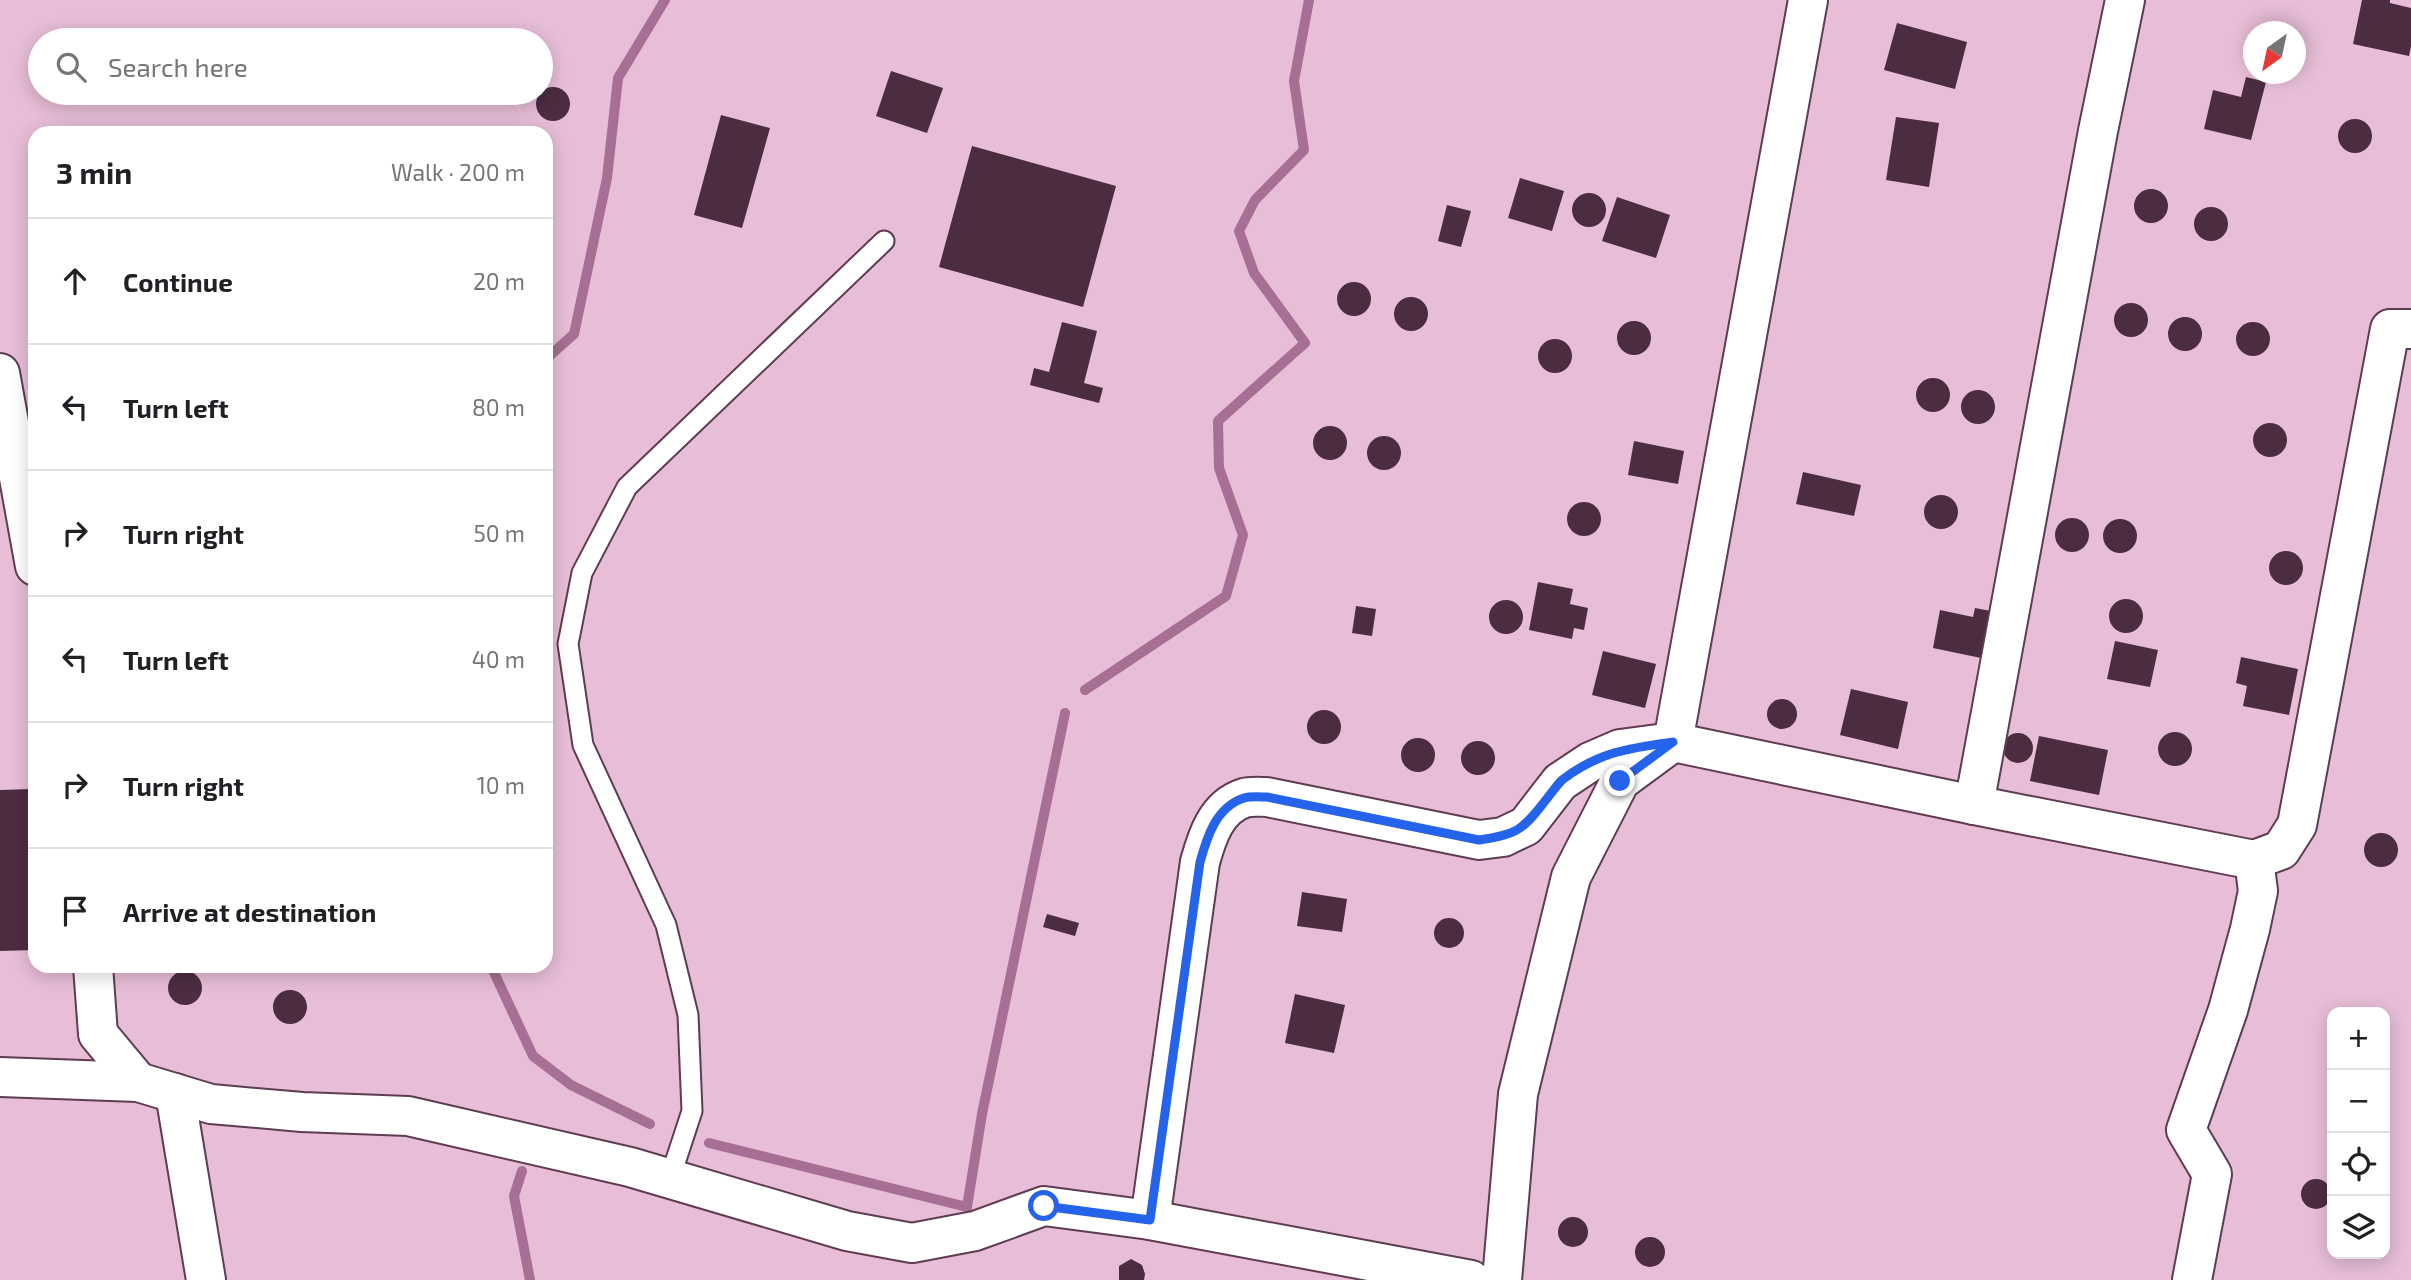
<!DOCTYPE html>
<meta charset="utf-8">
<style>
:root{--surface:#fff;--page:#f2f2f2;--text:#202124;--muted:#757577;--line:#e0e0e0}
body{margin:0;font-family:"Exo 2",sans-serif;background:var(--page);color:var(--text)}
.controls{position:absolute;right:21px;bottom:21px;display:grid;overflow:hidden;border-radius:14px;box-shadow:0 4px 18px #0003}
.controls button{width:63px;height:63px;display:grid;place-items:center;padding:0;border:0;border-bottom:2px solid var(--line);background:var(--surface);color:var(--text);font:35px sans-serif}
.compass{position:absolute;left:2243px;top:21px;width:63px;height:63px;border-radius:50%;background:var(--surface);box-shadow:0 4px 18px #0003;rotate:213deg}
.stop{position:absolute;width:21px;height:21px;margin:-16px;border:5px solid #2563eb;border-radius:50%;background:#fff}
.stop.end{background:#2563eb;border-color:#fff;box-shadow:0 2px 7px #0008}
.list{margin:0;padding:0;list-style:none}
h2{display:flex;justify-content:space-between;align-items:center;height:91px;margin:0;padding:0 28px;font-size:30px}
h2 small{font-size:23px;font-weight:400;color:var(--muted)}
.list li{display:grid;grid-template-columns:46px 1fr auto;gap:21px;align-items:center;box-sizing:border-box;height:126px;padding:0 28px;border-top:2px solid var(--line)}
.list b{display:block;font-size:26px;white-space:nowrap}
.list em{font-size:23px;font-style:normal;color:var(--muted)}
.icon{flex:none;width:38px;height:38px;fill:none;stroke:currentColor;stroke-width:2;stroke-linecap:round;stroke-linejoin:round}
.map{position:relative;flex:none;width:2411px;height:1280px;overflow:hidden}
.search{position:absolute;background:var(--surface);box-shadow:0 4px 18px #0003;left:28px;top:28px;width:525px;height:77px;display:flex;align-items:center;gap:18px;box-sizing:border-box;padding:0 24px;border-radius:38px;color:var(--muted);font-size:26px}
.panel{position:absolute;background:var(--surface);box-shadow:0 4px 18px #0003;left:28px;top:126px;width:525px;height:847px;border-radius:21px}
.map>svg:first-child{display:block}
.lines{fill:none;stroke-linecap:round;stroke-linejoin:round}
.stream{stroke:#a66f93;stroke-width:10}
.building{fill:#4c2c41}
.lane-casing{stroke:#5e3c52;stroke-width:23}
.street-casing{stroke:#5e3c52;stroke-width:42}
.lane{stroke:#fff;stroke-width:19}
.street{stroke:#fff;stroke-width:38}
.route{stroke:#2563eb;stroke-width:9}
</style>
<div class="map">
<svg width="2411" height="1280" viewBox="0 0 2411 1280">
<rect width="100%" height="100%" fill="#e7bdd7"/>
<g class="lines">
<g class="stream">
<path d="M546,359l28,-25 33,-156 11,-100 47,-78"/>
<path d="M1085,690l141,-94 17,-61 -24,-67 -1,-47 87,-78 -51,-70 -15,-42 16,-31 49,-50 -10,-69 15,-81"/>
<path d="M491,966l42,90 38,29 79,39"/>
<path d="M709,1143l258,64 15,-93 83,-401"/>
<path d="M522,1171l-8,25 16,84"/>
</g>
</g>
<g class="building">
<path d="M2362,0h28v3l21,5v38l-2,10 -56,-12z"/>
<path d="M1897,23l70,19 -12,47 -71,-19z"/>
<path d="M891,71l52,17 -16,45 -51,-17z"/>
<path d="M2246,77l20,5 -15,58 -47,-11 9,-39 28,7z"/>
<circle cx="553" cy="104" r="17"/>
<path d="M721,115l49,13 -28,100 -48,-13z"/>
<path d="M1896,117l43,6 -10,64 -43,-7z"/>
<circle cx="2355" cy="136" r="17"/>
<path d="M972,146l144,40 -33,121 -144,-40z"/>
<path d="M1520,178l44,13 -12,40 -44,-13z"/>
<circle cx="2151" cy="206" r="17"/>
<circle cx="1589" cy="210" r="17"/>
<path d="M1617,197l53,18 -14,43 -54,-17z"/>
<path d="M1447,205l24,6 -10,36 -23,-6z"/>
<circle cx="2211" cy="224" r="17"/>
<circle cx="1354" cy="299" r="17"/>
<circle cx="1411" cy="314" r="17"/>
<circle cx="2131" cy="320" r="17"/>
<circle cx="2185" cy="334" r="17"/>
<circle cx="1634" cy="338" r="17"/>
<circle cx="2253" cy="339" r="17"/>
<path d="M1062,322l35,9 -13,52 19,5 -4,15 -69,-18 4,-17 15,4z"/>
<circle cx="1555" cy="356" r="17"/>
<circle cx="1933" cy="395" r="17"/>
<circle cx="1978" cy="407" r="17"/>
<circle cx="2270" cy="440" r="17"/>
<circle cx="1330" cy="443" r="17"/>
<circle cx="1384" cy="453" r="17"/>
<path d="M1634,441l50,10 -6,33 -50,-9z"/>
<path d="M1803,472l58,13 -7,31 -58,-12z"/>
<circle cx="1941" cy="512" r="17"/>
<circle cx="1584" cy="519" r="17"/>
<circle cx="2072" cy="535" r="17"/>
<circle cx="2120" cy="536" r="17"/>
<circle cx="2286" cy="568" r="17"/>
<path d="M1538,582l35,7 -3,15 18,4 -4,22 -10,-2 -2,11 -43,-9z"/>
<circle cx="2126" cy="616" r="17"/>
<circle cx="1506" cy="617" r="17"/>
<path d="M1356,606l20,3 -4,27 -20,-3z"/>
<path d="M1975,608l16,3 -10,47 -48,-10 7,-38 33,7z"/>
<path d="M2115,641l43,9 -8,37 -43,-8z"/>
<path d="M1603,651l53,13 -11,44 -53,-13z"/>
<path d="M2241,657l57,12 -9,46 -46,-9 4,-20 -11,-3z"/>
<path d="M1851,689l57,13 -10,47 -58,-14z"/>
<circle cx="1782" cy="714" r="15"/>
<circle cx="1324" cy="727" r="17"/>
<circle cx="2175" cy="749" r="17"/>
<circle cx="2018" cy="748" r="15"/>
<path d="M2039,736l69,14 -9,45 -69,-14z"/>
<circle cx="1418" cy="755" r="17"/>
<circle cx="1478" cy="758" r="17"/>
<path d="M31,789l4,161 -35,1v-161z"/>
<circle cx="2381" cy="850" r="17"/>
<path d="M1302,892l45,7 -5,33 -45,-6z"/>
<path d="M1047,914l32,9 -4,13 -32,-9z"/>
<circle cx="1449" cy="933" r="15"/>
<circle cx="185" cy="988" r="17"/>
<circle cx="290" cy="1007" r="17"/>
<path d="M1295,994l50,11 -11,48 -49,-10z"/>
<circle cx="2316" cy="1194" r="15"/>
<circle cx="1573" cy="1232" r="15"/>
<circle cx="1650" cy="1252" r="15"/>
<path d="M1131,1259l11,6 3,9 -1,6h-25v-14z"/>
</g>
<g class="lines">
<defs>
<path id="lane" d="M670,1178l22,-67 -4,-96 -22,-90 -83,-180 -15,-101 14,-71 45,-86 257,-246"/>
<g id="street">
<path d="M0,373l35,193"/>
<path d="M1974,805l124,-674 27,-131"/>
<path d="M93,966l5,68 40,48"/>
<path d="M0,1077l138,5 73,22 91,8 106,4 222,51 217,64 65,12 63,-12 69,-25 106,14 321,60"/>
<path d="M175,1093l31,187"/>
<path d="M1150,1220l50,-358c7,-25 16,-55 44,-64 7,-2 16,-1 23,-1l212,43 24,-3 23,-11 34,-44 30,-20 30,-13 53,-7 301,63 280,55 27,-10 16,-25 93,-496h21"/>
<path d="M1502,1280l16,-186 53,-217 49,-96 53,-39 135,-742"/>
<path d="M2192,1280l20,-106 -26,-44 42,-120 22,-81 8,-38 -4,-31"/>
</g>
</defs>
<use href="#lane" class="lane-casing"/>
<use href="#street" class="street-casing"/>
<use href="#lane" class="lane"/>
<use href="#street" class="street"/>
</g>
<g class="lines">
<path class="route" d="M1044,1206l106,14 50,-358c7,-25 16,-55 44,-64 7,-2 16,-1 23,-1l212,43c38,-6 43,-9 66,-39 6,-7 11,-15 17,-21 36,-28 68,-32 111,-38l-53,39"/>
</g>
</svg>
<div class="controls">
<button>+</button>
<button>−</button>
<button><svg class="icon" aria-label="locate" viewBox="0 0 24 24"><circle cx="12" cy="12" r="6"/><path d="M12 2v4M12 18v4M2 12h4M18 12h4"/></svg></button>
<button><svg class="icon" aria-label="layers" viewBox="0 0 24 24"><path d="M12 4l9 5-9 5-9-5zM3 14l9 5 9-5"/></svg></button>
</div>
<svg class="compass" viewBox="-18 -18 36 36"><path d="M0-13l5 13h-10z" fill="#e53935"/><path d="M0 13l5-13h-10z" fill="#757577"/></svg>
<div class="stop" style="left:1044px;top:1206px"></div>
<div class="stop end" style="left:1620px;top:781px"></div>
<div class="search"><svg class="icon" aria-label="search" viewBox="0 0 24 24"><circle cx="10" cy="10" r="6"/><path d="M15 15l6 6"/></svg>Search here</div>
<section class="panel">
<h2>3 min<small>Walk · 200 m</small></h2>
<ul class="list">
<li><svg class="icon" aria-label="ahead" viewBox="0 0 24 24"><path d="M12 20V5M6 11l6-6 6 6"/></svg><div><b>Continue</b></div><em>20 m</em></li>
<li><svg class="icon" aria-label="left" viewBox="0 0 24 24"><path d="M17 20v-9H6M10 6l-5 5 5 5"/></svg><div><b>Turn left</b></div><em>80 m</em></li>
<li><svg class="icon" aria-label="right" viewBox="0 0 24 24"><path d="M7 20v-9h11M14 6l5 5-5 5"/></svg><div><b>Turn right</b></div><em>50 m</em></li>
<li><svg class="icon" aria-label="left" viewBox="0 0 24 24"><path d="M17 20v-9H6M10 6l-5 5 5 5"/></svg><div><b>Turn left</b></div><em>40 m</em></li>
<li><svg class="icon" aria-label="right" viewBox="0 0 24 24"><path d="M7 20v-9h11M14 6l5 5-5 5"/></svg><div><b>Turn right</b></div><em>10 m</em></li>
<li><svg class="icon" aria-label="arrive" viewBox="0 0 24 24"><path d="M6 21V4h12l-3 4 3 4H6"/></svg><div><b>Arrive at destination</b></div></li>
</ul>
</section>
</div>
